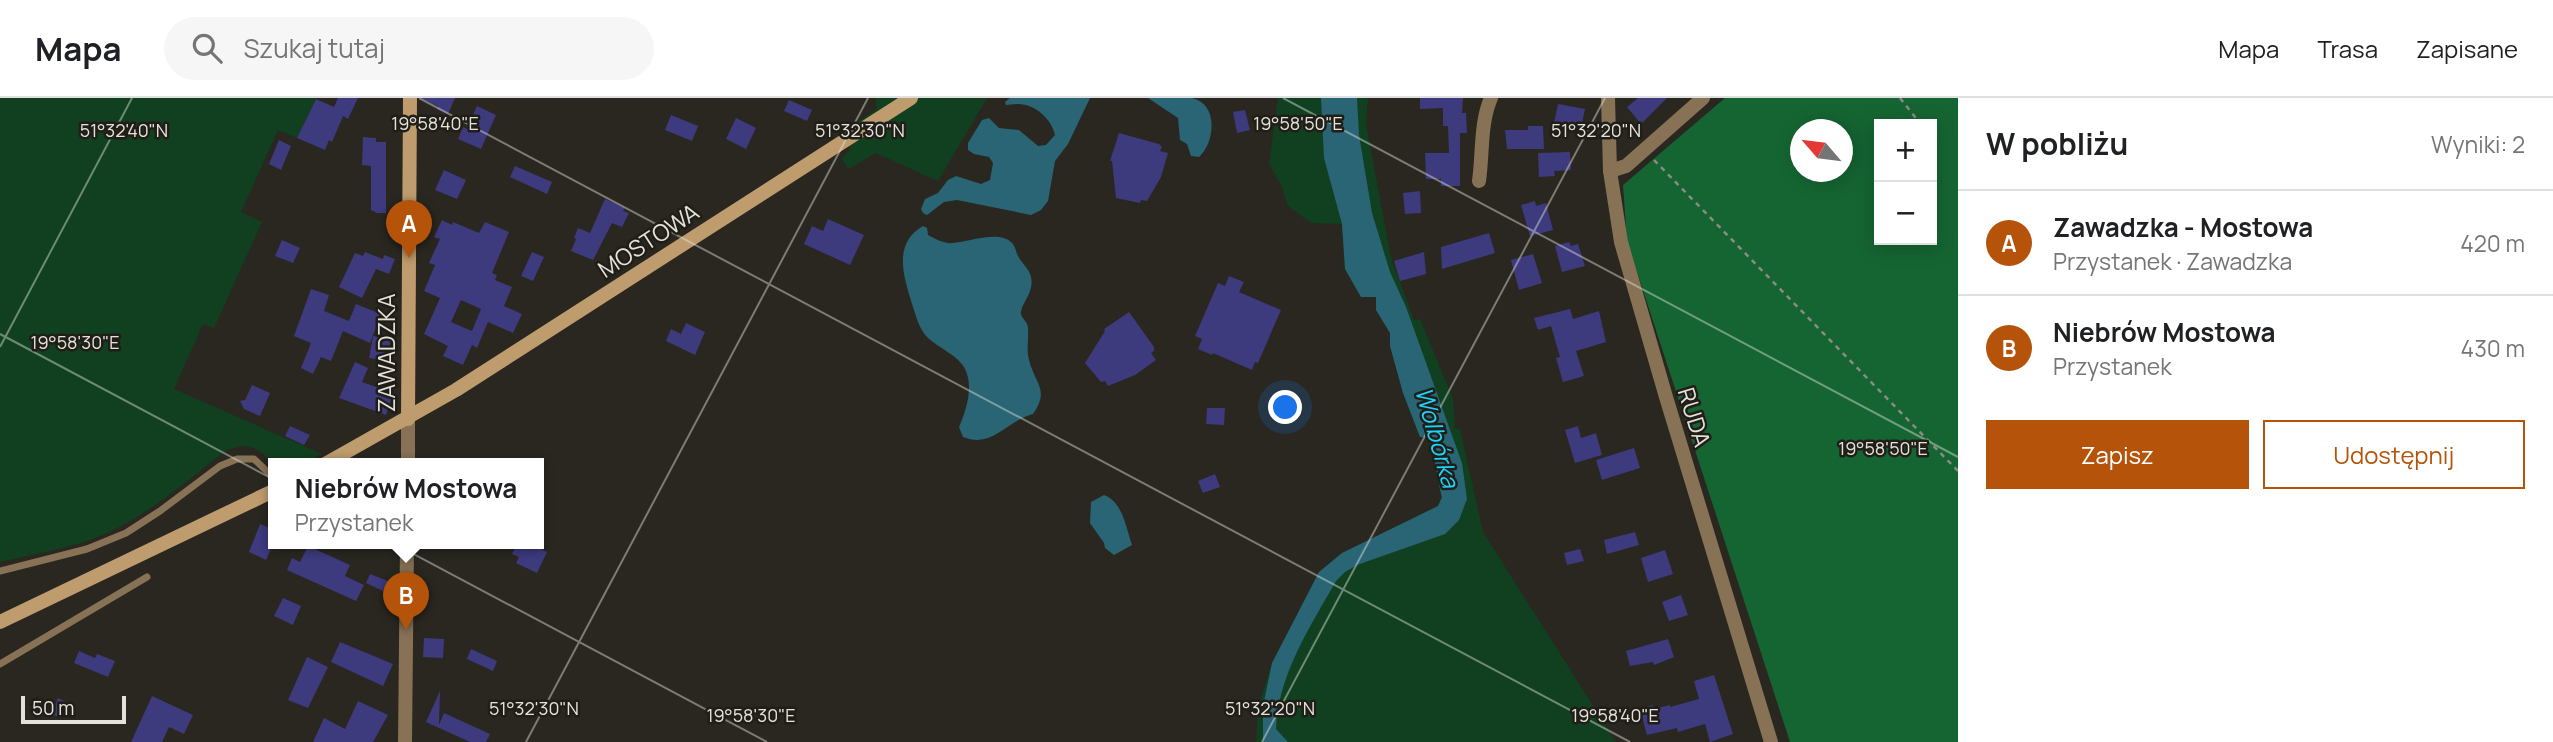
<!DOCTYPE html>
<html lang="pl">
<meta charset="utf-8">
<style>
:root{--surface:#fff;--page:#f6f6f6;--text:#202124;--muted:#757577;--line:#e0e0e0;--accent:#b45309}
body{margin:0;font-family:Manrope,sans-serif;background:var(--page);color:var(--text)}
.controls{position:absolute;right:21px;top:21px;display:grid;overflow:hidden;border-radius:0px;box-shadow:0 4px 18px #0003}
.controls button{width:63px;height:63px;display:grid;place-items:center;padding:0;border:0;border-bottom:2px solid var(--line);background:var(--surface);color:var(--text);font:35px sans-serif}
.compass{position:absolute;left:1790px;top:21px;width:63px;height:63px;border-radius:50%;background:var(--surface);box-shadow:0 4px 18px #0003;rotate:298deg}
.scale{position:absolute;left:21px;bottom:18px;width:105px;box-sizing:border-box;padding-left:7px;border:4px solid #e3e2dd;border-top:0;font-size:19px;line-height:24px;white-space:nowrap;color:#e3e2dd;-webkit-text-stroke:5px #201e17;paint-order:stroke}
.you{position:absolute;left:1286px;top:310px;width:24px;height:24px;margin:-18px;border:5px solid #fff;border-radius:50%;background:#1a73e8;box-shadow:0 0 0 10px #1a73e833}
.badge{display:grid;place-items:center;width:46px;height:46px;border-radius:50%;background:var(--accent);color:#fff;font-size:23px;font-weight:700}
.pin{position:absolute;translate:-50% -58px;filter:drop-shadow(0 2px 4px #0008)}
.pin::after{content:'';position:absolute;top:37px;width:24px;height:21px;background:inherit;clip-path:polygon(0 0,100% 0,50% 100%)}
.popup{position:absolute;left:268px;top:360px;width:276px;height:91px;box-sizing:border-box;display:grid;place-content:center;border-radius:0px;background:var(--surface);filter:drop-shadow(0 2px 5px #0005);font-size:23px;white-space:nowrap;color:var(--muted)}
.popup b{font-size:26px;color:var(--text)}
.popup::after{content:'';position:absolute;left:50%;top:100%;margin-left:-14px;border:14px solid transparent;border-top-color:var(--surface)}
.list{margin:0;padding:0;list-style:none}
h2{display:flex;justify-content:space-between;align-items:center;height:91px;margin:0;padding:0 28px;font-size:30px}
h2 small{font-size:23px;font-weight:400;color:var(--muted)}
.list li{display:grid;grid-template-columns:46px 1fr auto;gap:21px;align-items:center;box-sizing:border-box;height:105px;padding:0 28px;border-top:2px solid var(--line)}
.list b{display:block;font-size:26px;white-space:nowrap}
.list p{margin:0;font-size:23px;white-space:nowrap;color:var(--muted)}
.list em{font-size:23px;font-style:normal;color:var(--muted)}
.actions{display:flex;gap:14px;padding:21px 28px}
.actions a{flex:1;padding:16px 0;border:2px solid var(--accent);border-radius:0px;text-align:center;font-size:24px;color:var(--accent)}
.actions .main{background:var(--accent);color:#fff}
.icon{flex:none;width:38px;height:38px;fill:none;stroke:currentColor;stroke-width:2;stroke-linecap:round;stroke-linejoin:round}
.map{position:relative;flex:none;width:1958px;height:644px;overflow:hidden}
header{display:flex;align-items:center;gap:42px;box-sizing:border-box;height:98px;padding:0 35px;background:var(--surface);border-bottom:2px solid var(--line)}
header strong{font-size:33px}
nav{display:flex;gap:38px;margin-inline-start:auto;font-size:24px}
.search{width:490px;height:63px;background:var(--page);display:flex;align-items:center;gap:18px;box-sizing:border-box;padding:0 24px;border-radius:38px;color:var(--muted);font-size:26px}
main{display:flex}
aside{flex:1;background:var(--surface)}
.map>svg:first-child{display:block}
.green{fill:#104020}
.forest{fill:#156532;fill-rule:evenodd}
.water{fill:#296575}
.building{fill:#3d3a7e;fill-rule:evenodd}
.lines{fill:none;stroke-linecap:round;stroke-linejoin:round}
.path{stroke:#8c8a84;stroke-width:2.5;stroke-dasharray:5 5;stroke-linecap:butt}
.lane{stroke:#877255;stroke-width:7}
.street{stroke:#877255;stroke-width:14}
.secondary{stroke:#be9c6d;stroke-width:14}
.ticks{fill:none;stroke:#e3e2dd;stroke-width:2;stroke-opacity:0.45}
.labels{text-anchor:middle;dominant-baseline:central;stroke-width:5;stroke-linejoin:round;paint-order:stroke}
.street-label{font-size:23px;fill:#e3e2dd;stroke:#201e17}
.water-label{font-size:24px;font-style:italic;fill:#1ed3fb;stroke:#201e17}
.ticks-label{font-size:18px;text-anchor:middle;fill:#e3e2dd;stroke:#201e17;stroke-width:5;stroke-linejoin:round;paint-order:stroke}
</style>
<header>
<strong>Mapa</strong>
<div class="search"><svg class="icon" aria-label="search" viewBox="0 0 24 24"><circle cx="10" cy="10" r="6"/><path d="M15 15l6 6"/></svg>Szukaj tutaj</div>
<nav><a>Mapa</a><a>Trasa</a><a>Zapisane</a></nav>
</header>
<main>
<div class="map">
<svg width="1958" height="644" viewBox="0 0 1958 644">
<rect width="100%" height="100%" fill="#292720"/>
<g class="green">
<path d="M0,0h316l-19,40 -19,-8 -37,82 21,10 -48,106 -11,-4 -29,65 148,65 -21,10h-26c-17,-17 -28,-23 -50,-13 -38,30 -76,63 -120,83 -33,14 -71,20 -105,28z"/>
<path d="M875,0h112l-49,83 -62,-28 -28,16 -6,-10 7,-8 7,-28 21,-14z"/>
<path d="M1278,0h90l-2,26 25,134 23,62 6,-1 33,80 2,30h5l23,103 133,210h-360l2,-35 14,-44 47,-91 23,-19 96,-47 4,-9c-1,-2 -7,-33 -7,-35 0,-12 3,-12 -1,-24l-14,-1 -17,-44 -13,-47v-13l-14,-23v-13h-15l-16,-28 -3,-45 -31,-1 -23,-17 -7,-21 -12,-21z"/>
</g>
<path class="forest" d="M1725,0h233v644h-168l-163,-501 -4,-56zM1879,26h53v116h-53zM1800,32h42v42h-42z"/>
<g class="water">
<path d="M1010,0h80l-22,46 -13,17 -7,40 -7,9 -10,5 -74,-15 -13,2 -17,13 -4,-2 -2,-4 4,-10 13,-6 10,-13 8,-4 25,8 9,-4 3,-17 -4,-6 -15,-3 -6,-4v-7l14,-23 7,-2 10,10 20,2 19,16 8,-1 9,-10c-3,-16 -21,-32 -38,-31 -4,0 -8,1 -11,1l-1,-3z"/>
<path d="M1148,0c14,0 31,0 44,0 27,6 23,45 7,59l-8,-1 -4,-12 -7,-4 -2,-22z"/>
<path d="M1321,0h36l2,37 13,78 18,59 16,35 56,156 5,36 -8,21 -14,14 -88,31 -12,7 -9,9c-26,46 -58,94 -60,148l12,13h-25v-36l9,-43 47,-91 23,-19 96,-47 4,-9c-1,-2 -7,-33 -7,-35 0,-12 3,-11 -1,-24l-14,-1 -17,-44 -13,-47v-13l-14,-23v-13h-15l-16,-28 -3,-45 -18,-66z"/>
<path d="M923,128l4,2 1,7c8,4 16,9 25,8 14,-1 46,-13 58,-1 4,3 5,10 7,14 3,6 10,12 12,18 7,17 -11,31 -9,40 1,5 7,8 7,14 1,11 -2,21 1,32 6,24 21,30 4,54 -27,7 -40,35 -70,23l-4,-10c7,-16 15,-40 6,-58 -6,-13 -26,-21 -37,-31 -9,-9 -12,-22 -16,-34 -8,-27 -20,-60 11,-78z"/>
<path d="M1104,397c19,7 22,33 28,50l-18,10 -9,-7 -1,-5 -14,-20 1,-21z"/>
</g>
<g class="building">
<path d="M338,0h20l-10,21 -5,-3 -11,26 -3,-2 -4,10 -28,-12 19,-39 18,8z"/>
<path d="M420,0h35l-7,16 -11,-5 1,-3z"/>
<path d="M1420,0h43l-1,15h4l1,20h-7v53h-19v-7h-15l-1,-26h24l-1,-27h-5v-18l-23,1z"/>
<path d="M1638,0h29l-26,26 -14,-17z"/>
<path d="M789,2l23,10 -5,11 -23,-10z"/>
<path d="M1558,6l27,5 -4,19 -27,-5z"/>
<path d="M477,8l19,9 -15,34 -23,-10 5,-12 4,2z"/>
<path d="M1245,12l5,20 -13,3 -4,-21z"/>
<path d="M671,17l27,11 -6,15 -27,-11z"/>
<path d="M736,20l20,10 -10,21 -20,-10z"/>
<path d="M1528,28h15l1,23h-37l-2,-19h23z"/>
<path d="M1119,35l40,11 3,3 -2,4 8,2 -7,24 -14,24 -6,-1 -1,3 -24,-5 -4,-37h-2z"/>
<path d="M363,39l13,1v4h10v71h-13h4l-6,-3v-44l-9,-1z"/>
<path d="M279,42l12,6 -10,24 -12,-6z"/>
<path d="M1570,54l1,18 -17,1 1,5 -16,1 -1,-24z"/>
<path d="M515,68l37,16 -5,12 -37,-17z"/>
<path d="M444,72l22,10 -9,19 -22,-9z"/>
<path d="M1420,93l1,22 -16,1 -2,-21z"/>
<path d="M605,101l20,9 -2,3 6,2 -7,14 -10,-4 -19,37 -22,-9 5,-12 -2,-1 4,-10 12,5z"/>
<path d="M1535,103l1,5 10,-3 7,27 -23,6 -9,-31z"/>
<path d="M828,121l36,16 -14,30 -46,-21 8,-18 11,5z"/>
<path d="M442,122l10,5 1,-3 26,11 6,-11 24,10 -17,41 5,2 -2,5 17,7 -8,19 18,8 -9,19 -25,-11 -11,26 -5,-3 -9,20 -20,-9 5,-10 -24,-12 16,-36 -16,-7 11,-26 -6,-2 11,-24 -6,-2zM461,202l20,9 -9,22 -21,-9z"/>
<path d="M1489,135l6,20 -53,16 -1,-22z"/>
<path d="M282,142l18,8 -7,15 -18,-7z"/>
<path d="M1569,144l2,4 7,-2 7,22 -23,6 -7,-26z"/>
<path d="M365,154l18,7 1,-4 11,4 -6,15 -13,-5 -14,29 -23,-11 16,-34 8,3z"/>
<path d="M532,154l12,5 -11,24 -12,-5z"/>
<path d="M1424,154l2,22 -26,7 -6,-20z"/>
<path d="M1533,156l9,29 -23,7 -8,-30z"/>
<path d="M1229,178l15,6 -5,10 42,18 -23,53 -3,-1 -3,8 -39,-17 -1,2 -14,-6 4,-10 -7,-3 23,-53 7,3z"/>
<path d="M311,191l18,6 -5,16 25,10 7,-17 25,10 -11,29 -27,-12 -12,30 -10,-4 -8,17 -12,-6 10,-25 -17,-7z"/>
<path d="M1570,211l3,10 26,-8 7,31 -30,9 8,25 -21,6 -7,-24 4,-1 -9,-31 -13,4 -4,-12z"/>
<path d="M1129,214l25,35v4l-3,2 5,7 -21,15 -27,11 -3,-5 -4,1 -16,-19 20,-32 -1,-2z"/>
<path d="M686,225l19,9 -10,23 -29,-14 5,-12 10,5z"/>
<path d="M373,238l18,3 -4,22 -18,-3z"/>
<path d="M355,264l13,6 -6,14 31,11 -7,22 -47,-17z"/>
<path d="M252,287l18,8 -10,23 -16,-7 -4,-8 5,-1z"/>
<path d="M1207,310h18l-1,17 -18,-1z"/>
<path d="M290,328l20,9 -6,10 -19,-9z"/>
<path d="M1578,328l3,12 15,-5 6,22 -27,8 -10,-33z"/>
<path d="M1634,350l6,20 -38,12 -6,-20z"/>
<path d="M1215,376l5,13 -17,6 -5,-12z"/>
<path d="M260,426l13,5v15l-7,16 -17,-8z"/>
<path d="M1635,434l4,13 -32,9 -3,-14z"/>
<path d="M517,446h13l17,8 -10,21 -21,-10 3,-6 -7,-3z"/>
<path d="M308,448l42,19 -5,11 19,9 -8,16 -69,-31 5,-12 8,4z"/>
<path d="M1580,451l4,12 -17,4 -3,-12z"/>
<path d="M1665,452l8,24 -25,8 -7,-24z"/>
<path d="M370,476l18,7 -5,10 -17,-8z"/>
<path d="M1681,497l7,20 -19,6 -7,-19z"/>
<path d="M283,500l18,8 -8,19 -19,-9z"/>
<path d="M424,540l20,1 -1,19 -20,-1z"/>
<path d="M1668,541l6,18 -20,8 -1,-3 -23,4 -4,-15z"/>
<path d="M340,544l53,22 -10,22 -52,-24z"/>
<path d="M471,551l26,12 -4,10 -26,-12z"/>
<path d="M79,553l16,7 2,-4 18,7 -7,16 -34,-14z"/>
<path d="M307,559l21,10 -20,41 -20,-8z"/>
<path d="M1714,577l19,59 -23,8 -5,-18 -27,8 -1,-4 -30,7 -7,-26 13,-4 1,4 16,-4v2l29,-8 -5,-18z"/>
<path d="M440,593l-1,34 5,-12 46,21 -4,8h-16l-44,-20z"/>
<path d="M152,598l41,19 -9,19 -15,-7 -7,15h-31z"/>
<path d="M58,600l10,5 -7,15 -10,-4z"/>
<path d="M358,603l30,14 -15,27h-60l11,-24 21,11z"/>
</g>
<g class="lines">
<g class="path">
<path d="M1900,0l19,24"/>
<path d="M1654,62l304,311"/>
</g>
<g class="lane">
<path d="M0,473l87,-22 39,-16 34,-22 60,-45 17,-7h17l19,18"/>
<path d="M0,566l147,-87"/>
</g>
<g class="street">
<path d="M1608,0l2,73 11,71 45,155 105,345"/>
<path d="M1610,73l16,-5 77,-68"/>
<path d="M1479,83c4,-28 1,-58 12,-83"/>
<path d="M408,366v-45"/>
<path d="M405,644l2,-198"/>
</g>
<g class="secondary">
<path d="M408,321l2,-321"/>
<path d="M325,366l131,-74 455,-292"/>
<path d="M0,524l273,-131"/>
</g>
</g>
<path class="ticks" d="M419,0l1211,644M1283,0l675,359M0,236l767,408M0,249l132,-249M526,644l342,-644M1262,644l343,-644"/>
<g class="labels">
<g class="street-label">
<text transform="translate(648 142) rotate(-33)">MOSTOWA</text>
<text transform="translate(386 255) rotate(-90)">ZAWADZKA</text>
<text transform="translate(1695 319) rotate(73)">RUDA</text>
</g>
<g class="water-label">
<text transform="translate(1438 339) rotate(74)">Wolbórka</text>
</g>
</g>
<g class="ticks-label">
<text x="435" y="32">19°58'40"E</text>
<text x="1298" y="32">19°58'50"E</text>
<text x="124" y="39">51°32'40"N</text>
<text x="860" y="39">51°32'30"N</text>
<text x="1596" y="39">51°32'20"N</text>
<text x="75" y="251">19°58'30"E</text>
<text x="1883" y="357">19°58'50"E</text>
<text x="534" y="617">51°32'30"N</text>
<text x="1270" y="617">51°32'20"N</text>
<text x="751" y="624">19°58'30"E</text>
<text x="1615" y="624">19°58'40"E</text>
</g>
</svg>
<div class="controls">
<button>+</button>
<button>−</button>
</div>
<svg class="compass" viewBox="-18 -18 36 36"><path d="M0-13l5 13h-10z" fill="#e53935"/><path d="M0 13l5-13h-10z" fill="#757577"/></svg>
<div class="scale">50 m</div>
<div class="you"></div>
<div class="pin badge" style="left:409px;top:160px">A</div>
<div class="pin badge" style="left:406px;top:532px">B</div>
<div class="popup"><b>Niebrów Mostowa</b>Przystanek</div>
</div>
<aside>
<h2>W pobliżu<small>Wyniki: 2</small></h2>
<ul class="list">
<li><span class="badge">A</span><div><b>Zawadzka - Mostowa</b><p>Przystanek · Zawadzka</p></div><em>420 m</em></li>
<li><span class="badge">B</span><div><b>Niebrów Mostowa</b><p>Przystanek</p></div><em>430 m</em></li>
</ul>
<div class="actions"><a class="main">Zapisz</a><a>Udostępnij</a></div>
</aside>
</main>
